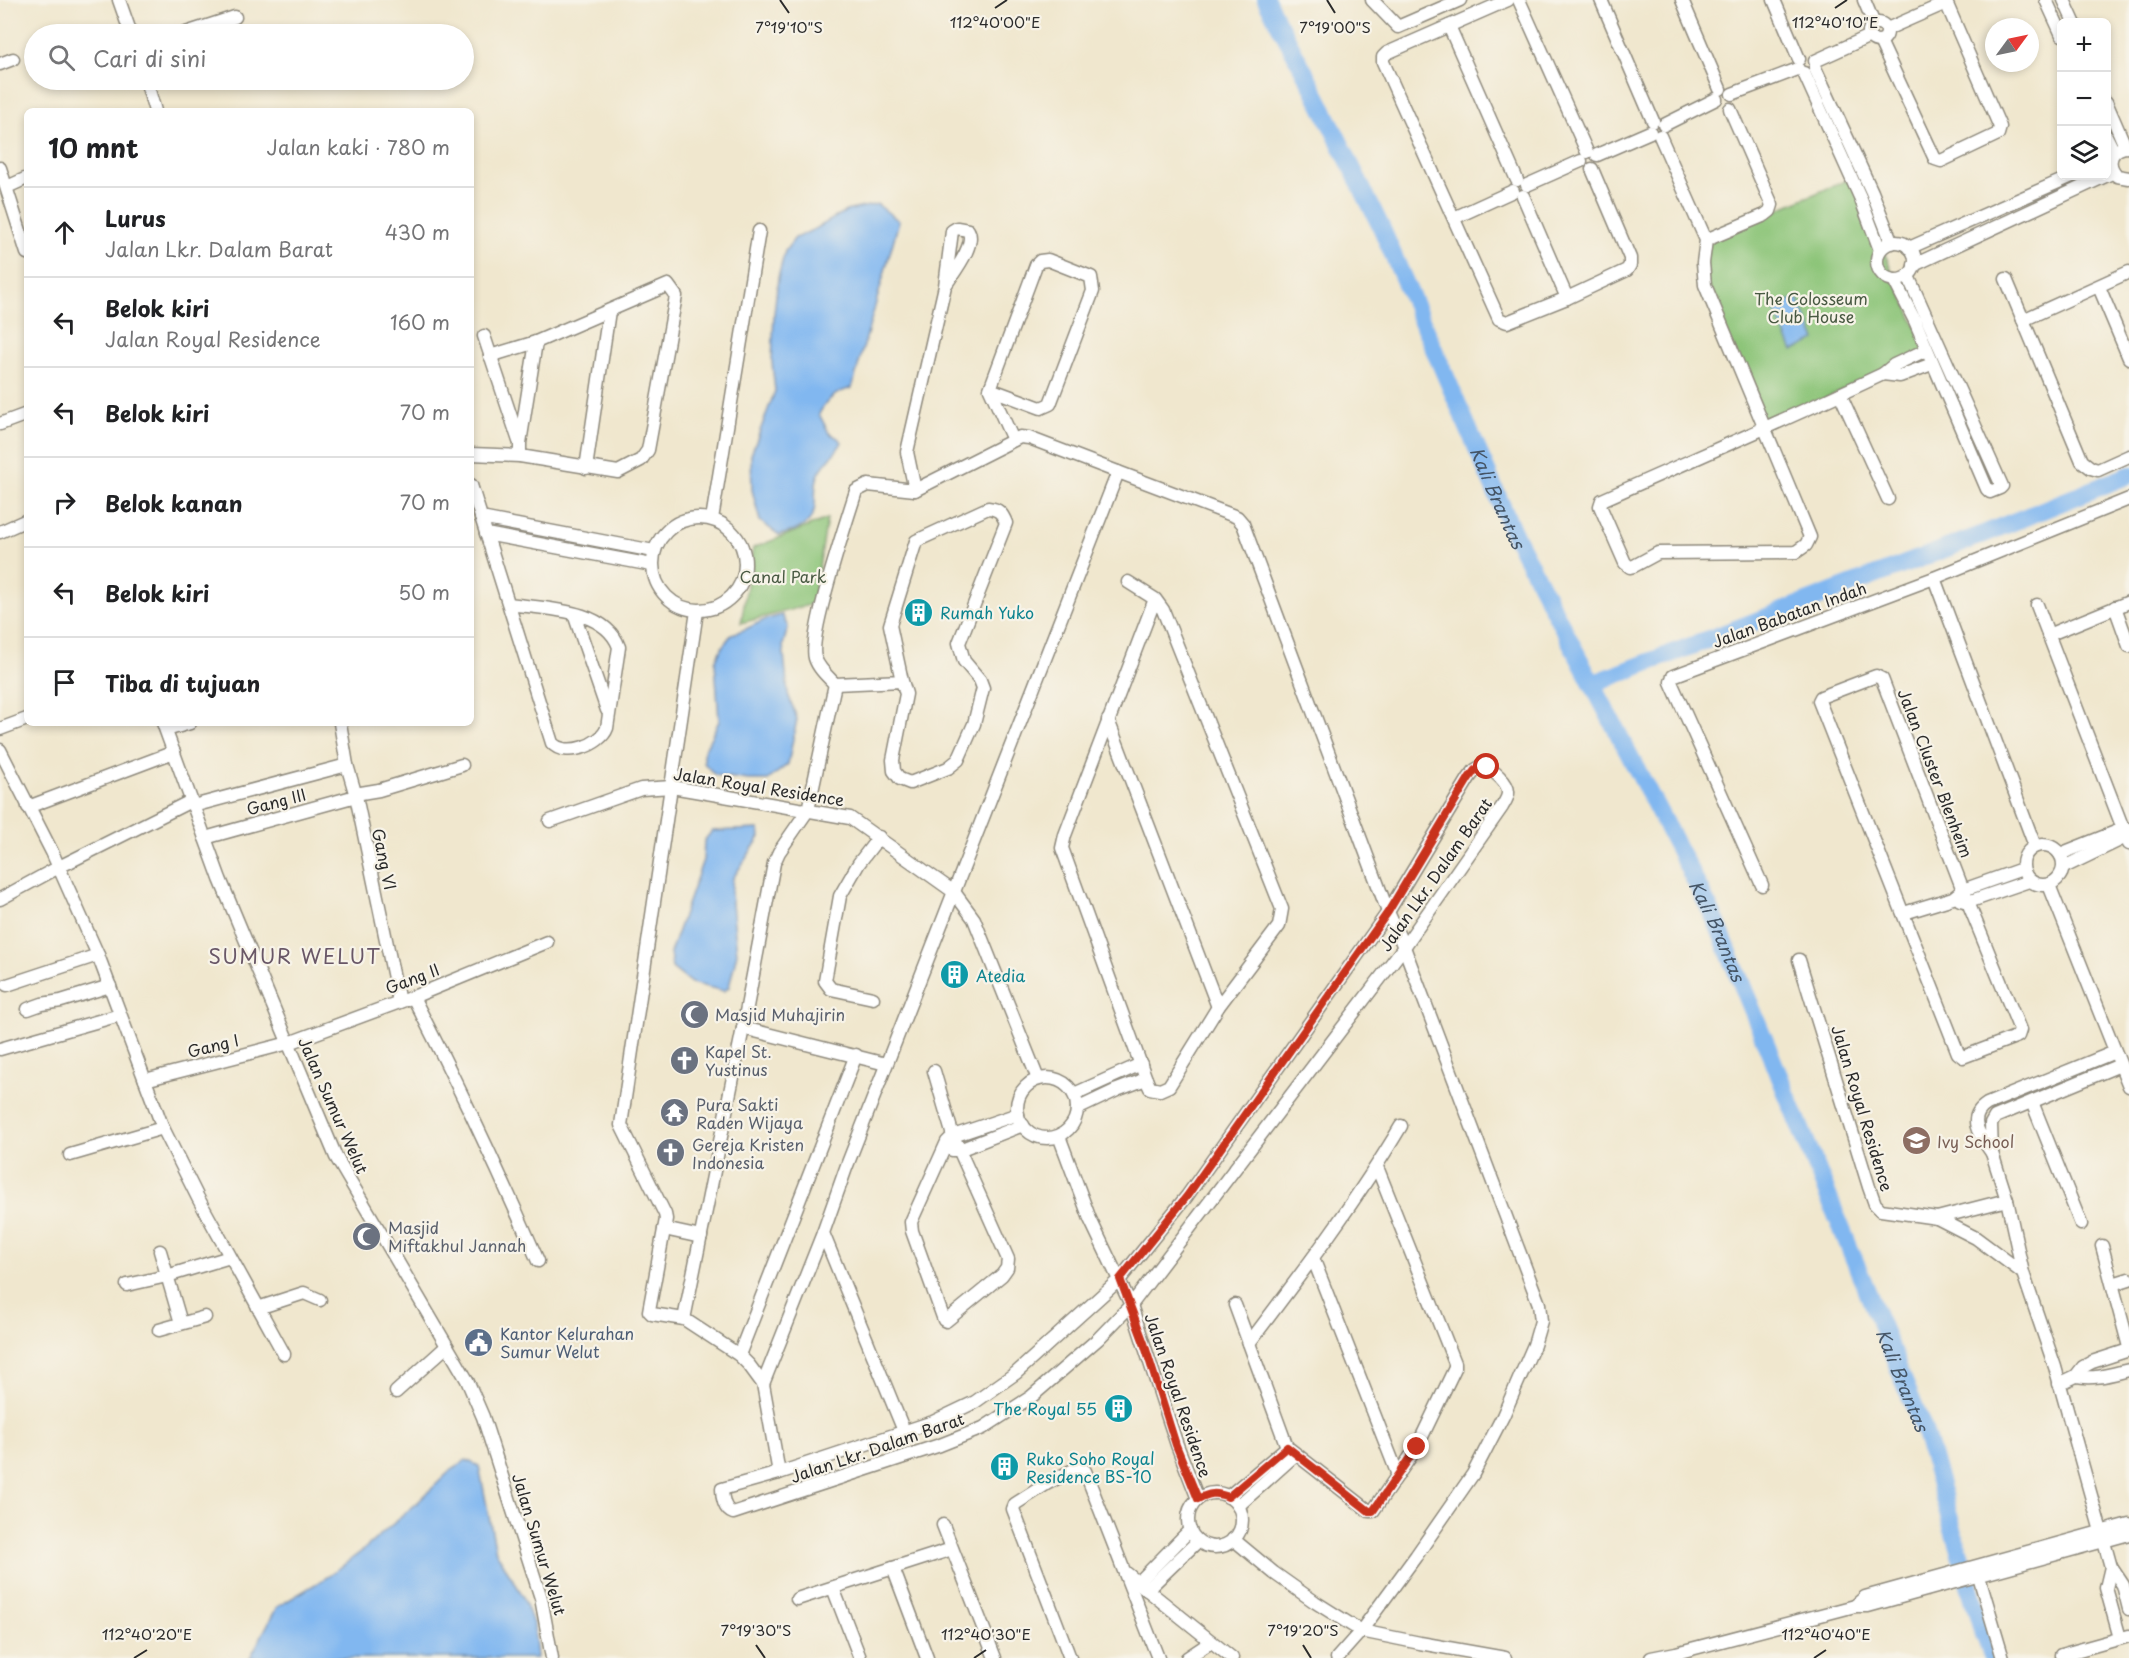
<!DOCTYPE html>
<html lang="id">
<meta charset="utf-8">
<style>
:root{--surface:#fff;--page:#f6f6f6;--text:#202124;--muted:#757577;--line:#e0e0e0}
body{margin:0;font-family:"Playpen Sans",sans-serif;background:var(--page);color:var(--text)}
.controls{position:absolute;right:18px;top:18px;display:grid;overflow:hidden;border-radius:9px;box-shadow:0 3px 9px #0003}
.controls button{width:54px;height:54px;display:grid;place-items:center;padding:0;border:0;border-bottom:2px solid var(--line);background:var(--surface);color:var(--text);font:30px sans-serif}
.compass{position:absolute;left:1985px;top:18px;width:54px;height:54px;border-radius:50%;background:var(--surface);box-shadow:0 3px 9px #0003;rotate:57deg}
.stop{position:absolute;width:18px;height:18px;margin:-14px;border:4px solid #c8321e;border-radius:50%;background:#fff}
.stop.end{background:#c8321e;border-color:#fff;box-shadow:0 2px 6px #0008}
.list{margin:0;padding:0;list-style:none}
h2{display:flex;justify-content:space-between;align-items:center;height:78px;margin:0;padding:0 24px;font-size:26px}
h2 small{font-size:20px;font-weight:400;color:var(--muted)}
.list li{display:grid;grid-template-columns:39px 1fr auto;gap:18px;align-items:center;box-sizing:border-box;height:90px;padding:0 24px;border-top:2px solid var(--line)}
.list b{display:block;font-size:22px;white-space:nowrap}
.list p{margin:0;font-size:20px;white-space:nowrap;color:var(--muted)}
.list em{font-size:20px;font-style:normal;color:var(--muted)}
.icon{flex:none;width:33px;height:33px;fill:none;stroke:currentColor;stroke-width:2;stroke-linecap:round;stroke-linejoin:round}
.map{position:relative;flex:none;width:2129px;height:1658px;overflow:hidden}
.search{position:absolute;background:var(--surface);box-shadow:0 3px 9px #0003;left:24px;top:24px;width:450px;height:66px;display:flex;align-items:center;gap:15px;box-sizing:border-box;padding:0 21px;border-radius:33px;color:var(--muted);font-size:22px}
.panel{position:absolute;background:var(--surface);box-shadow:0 3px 9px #0003;left:24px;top:108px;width:450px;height:618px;border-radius:9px}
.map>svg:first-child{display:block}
.green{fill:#8dc579;stroke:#5c7852;stroke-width:1.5}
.water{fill:#81b7f0;stroke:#56718e;stroke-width:1.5}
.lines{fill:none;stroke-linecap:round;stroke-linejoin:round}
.river{stroke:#81b7f0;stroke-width:18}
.minor-casing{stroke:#8e897c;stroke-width:15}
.minor{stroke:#fff;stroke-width:12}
.route{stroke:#c8321e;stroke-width:8}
.ticks{fill:none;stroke:#2b2b2b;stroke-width:2}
.labels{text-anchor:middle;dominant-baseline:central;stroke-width:4.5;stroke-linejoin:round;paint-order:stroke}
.park-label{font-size:16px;fill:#485942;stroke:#f7f3e8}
.culture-label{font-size:16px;fill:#0d838f;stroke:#f7f3e8;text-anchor:start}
.street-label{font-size:16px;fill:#2b2b2b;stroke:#f7f3e8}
.worship-label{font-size:16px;fill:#5b616d;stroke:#f7f3e8;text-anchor:start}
.education-label{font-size:16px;fill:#785e54;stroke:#f7f3e8;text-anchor:start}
.service-label{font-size:16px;fill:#4e5e75;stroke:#f7f3e8;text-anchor:start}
.water-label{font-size:18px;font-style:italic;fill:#455566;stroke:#f7f3e8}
.quarter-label{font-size:20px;letter-spacing:1.5px;fill:#695767;stroke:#f7f3e8}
.ticks-label{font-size:15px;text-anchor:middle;fill:#2b2b2b;stroke:#f7f3e8;stroke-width:4.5;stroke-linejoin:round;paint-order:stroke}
</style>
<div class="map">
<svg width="2129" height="1658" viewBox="0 0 2129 1658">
<rect width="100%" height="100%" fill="#f7f3e8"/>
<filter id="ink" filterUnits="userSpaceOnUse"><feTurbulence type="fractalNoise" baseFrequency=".0167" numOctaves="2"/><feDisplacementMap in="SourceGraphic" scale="12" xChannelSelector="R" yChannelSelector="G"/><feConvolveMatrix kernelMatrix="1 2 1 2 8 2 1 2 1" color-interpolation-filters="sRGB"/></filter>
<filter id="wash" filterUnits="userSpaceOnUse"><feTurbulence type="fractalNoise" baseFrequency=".008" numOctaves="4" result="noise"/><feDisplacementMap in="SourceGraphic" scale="24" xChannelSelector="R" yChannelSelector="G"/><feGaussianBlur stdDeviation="1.35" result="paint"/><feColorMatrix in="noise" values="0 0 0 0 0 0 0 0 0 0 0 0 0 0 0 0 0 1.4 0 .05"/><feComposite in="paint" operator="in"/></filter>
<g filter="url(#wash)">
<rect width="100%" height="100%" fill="#f0e7ce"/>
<g class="green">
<path d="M1852,178l74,172 -162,78 -59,-143 1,-45z"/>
<path d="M827,519l-14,85 -72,19 12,-75z"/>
</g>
<g class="water">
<path d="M877,204l22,17 -47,167c-16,4 -25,11 -33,26l10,19 9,5 4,4c-6,13 -19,20 -24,34 -4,10 -2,19 -3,29 -1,20 -19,26 -36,30l-19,-14 -8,-31 -1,-35 24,-64 -3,-29 2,-48 4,-36 7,-27 10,-13 22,-10 29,-17z"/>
<path d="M1797,298l19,42 -23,11 -19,-42z"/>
<path d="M782,615l6,12 -5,18 5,49 9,25 -9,45 -20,16h-20l-33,-5 -11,-12v-12l15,-30 -4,-59 7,-15 10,-13 14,-5 18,-9z"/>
<path d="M759,829l1,8 -27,41 -2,16 6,59 -8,34 -5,4 -33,-8 -19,-15 -2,-15 33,-93 1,-19 8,-10z"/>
<path d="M466,1460l13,6 17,86 26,42 12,32 3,32h-287l27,-51 52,-31 33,-25 55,-48 31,-30z"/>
</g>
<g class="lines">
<g class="river">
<path id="s1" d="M1266,0l45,84 71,145 132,305 202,387 209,512 56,193 12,32"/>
<path d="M1592,684l389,-149 148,-60"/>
</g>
</g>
</g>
<g filter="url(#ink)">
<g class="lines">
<defs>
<g id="minor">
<path d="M119,0l12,34"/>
<path d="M1372,0l26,27 62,-27"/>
<path d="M1508,0l-121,53 -4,4v5l116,257 8,3 60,-24 60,-28 3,-5v-7l-38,-89"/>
<path d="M1519,0l68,152"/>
<path d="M1601,0l52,121"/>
<path d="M1682,0l38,89"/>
<path d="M1774,0l25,59"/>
<path d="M1864,0l10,24"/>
<path d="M2046,0l16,35"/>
<path d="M2064,0l10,22"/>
<circle cx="1878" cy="32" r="9"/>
<path d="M1449,26l68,154"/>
<path d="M1887,29l59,-26"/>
<path d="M183,34l52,-17"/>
<path d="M1880,41l55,118 6,2 57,-27 2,-7 -55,-127"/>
<path d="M1815,61l55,-25"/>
<path d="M0,64l13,-5"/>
<path d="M1815,68l57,124 20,51"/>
<path d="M1804,73l56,124 20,53"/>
<path d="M146,80l9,31"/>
<path d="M1732,94l66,-25"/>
<path d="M2106,102l19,44"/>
<path d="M1664,125l52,-26"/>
<path d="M1660,136l46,104 -3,23 2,22 105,252 -4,8 -10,7 -138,1 -24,13 -4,1 -5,-4 -25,-57 2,-6c94,-42 188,-82 281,-126"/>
<path d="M2106,136l8,16"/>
<path d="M2129,147c-18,0 -24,16 -12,29l12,2"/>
<path d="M1597,155l53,-23"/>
<path d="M0,168l27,85"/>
<path d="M1527,185l54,-24"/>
<path d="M7,187l20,-9"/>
<path d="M1523,196l44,102"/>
<path d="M1454,218l59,-27"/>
<path d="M1706,240l59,-25 5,-4 2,-6 -42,-96"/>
<circle cx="1896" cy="261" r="19"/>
<path d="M1909,248l163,-72"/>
<path d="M1914,265l200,-93"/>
<path d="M2006,279l76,182 9,7 7,2 31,-14"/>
<path d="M1894,280l21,41 72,168 3,3 10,-4 2,-2 -94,-210"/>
<path d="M2099,287l30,71"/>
<path d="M2023,320l106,-48"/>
<path d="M484,336l35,105"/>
<path d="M1926,350l-32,15 -11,9 17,2 32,-12"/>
<path d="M990,389l51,19 9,-4 43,-113 -2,-14 -43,-17 -8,1 -4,4 -46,124 23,51"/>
<path d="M1840,394l48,105"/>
<path d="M0,424l27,-10"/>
<path d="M471,454l49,2 98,16 23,-12 7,-10 28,-154 -8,-11 -132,57 -46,14"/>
<path d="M520,456v-13l16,-101"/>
<path d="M586,468l23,-157"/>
<path d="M471,485l81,258c13,15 49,2 55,-15l12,-81c-14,-39 -75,-38 -110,-43"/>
<path d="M915,490l-8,-38 38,-166 7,-55 5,-3 11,2c9,14 -15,43 -23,56"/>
<circle cx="699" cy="564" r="46"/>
<path d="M481,518l173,33"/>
<path d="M712,519l47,-288"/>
<path d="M0,532l27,-12"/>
<path d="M486,534l166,31"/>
<path d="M1934,578l101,268"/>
<path d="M1128,582l27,17 8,11 119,299 -3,17 -61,81 -49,79 -9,4 -10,-2 -4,-9 -84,-231 3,-13 90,-236"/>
<path d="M2037,605l92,239"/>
<path d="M2115,607l14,39"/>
<path d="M697,611l-76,514 44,89 1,5 -17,92 3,3 32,5 55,36 10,10 14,19 16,89"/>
<path d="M574,614l33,96"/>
<path d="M2048,635l81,-33"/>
<path d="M1876,676l6,3 81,211 57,140 -2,6 -55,21 -5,-4 -139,-352 2,-4z"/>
<path d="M902,681l-12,-56 26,-84 72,-33c11,1 14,5 18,15l-47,120 5,18 16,19 3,8 -9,36 -16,36 -10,8 -38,15 -10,-4 -6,-8 -1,-11 13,-66 -4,-13 -67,3c-7,-7 -17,-16 -20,-26 -7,-22 32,-138 41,-167l12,-6 47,5 105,-53 9,1 89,34"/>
<path d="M1108,720l110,287"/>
<path d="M163,723l57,156 116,278 131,223 16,37 58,181 11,60"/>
<path d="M340,723l7,42 9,31 43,206"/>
<path d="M0,729l27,-10"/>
<path d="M166,730l24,-7"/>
<path d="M0,750l52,102 46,103 65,173 35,70 86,156"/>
<path d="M1482,766c10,2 27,17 26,27 0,5 -4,10 -6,14l-98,140 -273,358 -33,34 -67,58 -48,31 -43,17 -207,68c-9,-3 -11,-16 -11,-24l57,-16 154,-51 42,-20 41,-29 104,-94 67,-83 201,-284 81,-134 6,-8z"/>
<path d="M355,794l24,-4 83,-25"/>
<path d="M193,806l154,-41"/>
<path d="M28,807l146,-55"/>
<path d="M550,821l91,-32 31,-2 178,31 104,74 20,27 64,160"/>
<path d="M205,838l151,-42"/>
<circle cx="2043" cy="865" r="20"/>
<path d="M2060,854l63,-25h6"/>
<path d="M2064,867l62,-30 3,-3"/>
<path d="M1762,885l-91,-203 2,-6 261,-98 195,-79"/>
<path d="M2049,885l80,201"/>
<path d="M0,899l59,-32 132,-66"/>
<path d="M1960,900l8,2 61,-21"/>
<path d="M1904,913l49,-15 10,-8 59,-21"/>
<path d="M1799,960l70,227 6,17 6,6 56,8 39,20 47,35"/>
<path d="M7,985l91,-30"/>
<path d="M413,997c45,87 86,174 125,264"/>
<path d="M873,998l-42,-9 -6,-8 15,-85 19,-33 20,-26"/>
<path d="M28,1009l14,-5 19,-3 49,-15"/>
<path d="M743,1028l143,36"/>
<path d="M0,1049l120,-34"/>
<path d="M2115,1052l-128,52c-22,14 -6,33 5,49l-1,-29 4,-7 125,-52"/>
<path d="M934,1071l19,65 55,123 -1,9 -5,7 -56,46 -2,-1 -32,-89 -1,-9 36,-80 6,-6 65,-22"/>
<circle cx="1047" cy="1108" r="30"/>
<path d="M145,1080l144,-37 124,-46 134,-55"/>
<path d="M1074,1094l67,-30"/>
<path d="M2032,1102l49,122"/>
<path d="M1077,1109l40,-19 29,-11"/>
<path d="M1059,1136l31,83 41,86 46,140 21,54"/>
<path d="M952,1150h7l64,-25"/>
<path d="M1992,1153l15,47 16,73 32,94 56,200 12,18 6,24"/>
<path d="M70,1155l93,-27"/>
<path d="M1937,1218l70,-18"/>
<path d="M664,1229l37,8"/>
<path d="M2102,1246l27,101"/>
<path d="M160,1251l21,72"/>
<path d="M1313,1258l85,217"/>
<path d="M2113,1284l16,-5"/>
<path d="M127,1285l40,-9 63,-19"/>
<path d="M1235,1305l52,142 82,64h4l44,-64 38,-79v-5l-78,-196"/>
<path d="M258,1308l46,-15 16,7"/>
<path d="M684,1319l59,-291 31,-165 5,-11 29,-42 27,-126"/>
<path d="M159,1330l46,-13"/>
<path d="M1249,1343c53,-70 107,-141 152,-217"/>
<path d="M739,1355l117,-300"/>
<path d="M2076,1376c18,4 36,-2 53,-6"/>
<path d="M763,1384l60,-151"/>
<path d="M2059,1384l17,-8 7,-9 9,-5 37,-12"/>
<path d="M396,1392l51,-46"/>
<path d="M904,1431l-81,-198 23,-65 272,-696 119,45 6,7 145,388 16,35 135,357 2,17 -7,24 -31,71 -30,58 -57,82 -55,75 -24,27"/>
<circle cx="1215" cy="1520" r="27"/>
<path d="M1228,1497l59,-50"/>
<path d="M1238,1506l57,-51"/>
<path d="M943,1525l52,133"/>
<path d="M1233,1539l41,34 41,29 46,29 59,12 85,15"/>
<path d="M2111,1567l-5,21 14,50"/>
<path d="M893,1568l34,90"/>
<path d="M1977,1570l26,88"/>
<path d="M1125,1572l107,86"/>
<path d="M1138,1583l52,-53"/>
<path d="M833,1588l27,70"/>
<path d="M1147,1590l51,-49"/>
<path d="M797,1599l155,-50"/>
<path d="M1855,1606l10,-9 264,-73"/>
<path d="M2061,1655l68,-19"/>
<path d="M1070,1658l-57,-149 2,-5 33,-21 31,-16 6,4 73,187"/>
<path d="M1187,1658l24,-16"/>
<path d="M1651,1658l25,-5 179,-47h13l261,-72"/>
</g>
</defs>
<use href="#minor" class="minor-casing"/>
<use href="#minor" class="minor"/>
</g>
</g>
<g class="lines" filter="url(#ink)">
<path class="route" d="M1417,1447l-44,64h-4l-82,-64 -59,50c-12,-5 -19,-4 -30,2l-22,-54 -32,-102 -24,-64 67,-83 201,-284 81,-134 6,-8 7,-4 5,1"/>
</g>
<path class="ticks" d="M780,0l9,13M1327,0l8,13M995,8l12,-8M1835,8l12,-8M756,1645l9,13M1303,1645l8,13M134,1658l13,-8M974,1658l12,-8M1814,1658l12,-8"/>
<defs>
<symbol id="building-disc" viewBox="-11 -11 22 22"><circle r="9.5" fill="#0f9aa8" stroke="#f7f3e8"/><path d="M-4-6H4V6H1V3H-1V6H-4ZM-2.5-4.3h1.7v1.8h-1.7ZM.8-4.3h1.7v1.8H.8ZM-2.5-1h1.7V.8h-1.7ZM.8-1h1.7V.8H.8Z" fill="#fff"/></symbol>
<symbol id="mosque-disc" viewBox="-11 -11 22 22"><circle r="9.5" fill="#6b7280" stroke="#f7f3e8"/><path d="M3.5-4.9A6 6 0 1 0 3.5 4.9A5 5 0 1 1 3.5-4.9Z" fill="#fff"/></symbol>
<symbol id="church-disc" viewBox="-11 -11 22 22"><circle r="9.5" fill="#6b7280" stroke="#f7f3e8"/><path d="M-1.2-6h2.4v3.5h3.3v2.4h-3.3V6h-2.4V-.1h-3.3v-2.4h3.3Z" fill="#fff"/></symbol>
<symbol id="temple-disc" viewBox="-11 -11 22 22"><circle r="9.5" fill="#6b7280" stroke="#f7f3e8"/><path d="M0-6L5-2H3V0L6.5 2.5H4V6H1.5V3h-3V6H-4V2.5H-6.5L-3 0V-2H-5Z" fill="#fff"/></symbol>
<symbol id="school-disc" viewBox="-11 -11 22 22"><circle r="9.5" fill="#8d6e63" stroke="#f7f3e8"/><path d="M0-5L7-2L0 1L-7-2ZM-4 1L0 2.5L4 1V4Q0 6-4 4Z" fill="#fff"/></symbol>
<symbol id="civic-disc" viewBox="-11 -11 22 22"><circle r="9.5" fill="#5c6f8a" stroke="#f7f3e8"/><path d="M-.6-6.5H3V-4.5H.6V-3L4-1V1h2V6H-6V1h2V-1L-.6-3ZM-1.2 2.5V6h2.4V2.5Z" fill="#fff"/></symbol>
</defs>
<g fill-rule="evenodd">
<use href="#building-disc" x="902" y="596" width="33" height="33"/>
<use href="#building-disc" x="938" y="958" width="33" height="33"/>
<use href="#mosque-disc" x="678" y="998" width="33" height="33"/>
<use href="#church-disc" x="668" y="1044" width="33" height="33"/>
<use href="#temple-disc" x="658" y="1096" width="33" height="33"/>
<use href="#school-disc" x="1900" y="1124" width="33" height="33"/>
<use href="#church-disc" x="654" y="1136" width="33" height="33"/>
<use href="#mosque-disc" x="350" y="1220" width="33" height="33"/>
<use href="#civic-disc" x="462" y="1326" width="33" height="33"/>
<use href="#building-disc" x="1102" y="1392" width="33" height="33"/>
<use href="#building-disc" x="988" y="1450" width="33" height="33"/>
</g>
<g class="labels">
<g class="park-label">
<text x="1811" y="298">The Colosseum<tspan x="1811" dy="18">Club House</tspan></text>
<text x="783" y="576">Canal Park</text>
</g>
<g class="culture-label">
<text x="940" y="612">Rumah Yuko</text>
<text x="976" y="975">Atedia</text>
<text x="1097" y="1408" text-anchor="end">The Royal 55</text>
<text x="1026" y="1458">Ruko Soho Royal<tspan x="1026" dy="18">Residence BS-10</tspan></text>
</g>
<g class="street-label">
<text transform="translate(1789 614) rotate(-20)">Jalan Babatan Indah</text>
<text transform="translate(1936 773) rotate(69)">Jalan Cluster Blenheim</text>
<text transform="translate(759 786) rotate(9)">Jalan Royal Residence</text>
<text transform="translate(276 801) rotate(-15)">Gang III</text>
<text transform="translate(385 859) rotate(78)">Gang VI</text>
<text transform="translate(1435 874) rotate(-55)">Jalan Lkr. Dalam Barat</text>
<text transform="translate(412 978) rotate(-21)">Gang II</text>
<text transform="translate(213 1045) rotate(-14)">Gang I</text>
<text transform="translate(334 1105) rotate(66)">Jalan Sumur Welut</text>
<text transform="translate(1863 1108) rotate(73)">Jalan Royal Residence</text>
<text transform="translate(1179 1395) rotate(71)">Jalan Royal Residence</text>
<text transform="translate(877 1447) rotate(-19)">Jalan Lkr. Dalam Barat</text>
<text transform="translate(540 1544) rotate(73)">Jalan Sumur Welut</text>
</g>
<g class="worship-label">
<text x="715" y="1014">Masjid Muhajirin</text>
<text x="705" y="1051">Kapel St.<tspan x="705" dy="18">Yustinus</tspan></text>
<text x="696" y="1104">Pura Sakti<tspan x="696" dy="18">Raden Wijaya</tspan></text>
<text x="692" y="1144">Gereja Kristen<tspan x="692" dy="18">Indonesia</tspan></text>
<text x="388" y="1227">Masjid<tspan x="388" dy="18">Miftakhul Jannah</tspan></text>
</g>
<g class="education-label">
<text x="1937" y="1141">Ivy School</text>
</g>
<g class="service-label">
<text x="500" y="1333">Kantor Kelurahan<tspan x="500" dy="18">Sumur Welut</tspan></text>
</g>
<g class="water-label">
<text stroke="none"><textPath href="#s1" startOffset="549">Kali Brantas</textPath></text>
<text stroke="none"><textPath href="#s1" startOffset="1035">Kali Brantas</textPath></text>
<text stroke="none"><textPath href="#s1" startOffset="1521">Kali Brantas</textPath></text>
</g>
<g class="quarter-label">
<text x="295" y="956">SUMUR WELUT</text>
</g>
</g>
<g class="ticks-label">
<text x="995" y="28">112°40'00"E</text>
<text x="1835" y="28">112°40'10"E</text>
<text x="789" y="33">7°19'10"S</text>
<text x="1335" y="33">7°19'00"S</text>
<text x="756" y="1636">7°19'30"S</text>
<text x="1303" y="1636">7°19'20"S</text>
<text x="147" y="1640">112°40'20"E</text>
<text x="986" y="1640">112°40'30"E</text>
<text x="1826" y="1640">112°40'40"E</text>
</g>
</svg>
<div class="controls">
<button>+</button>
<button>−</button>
<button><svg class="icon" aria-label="layers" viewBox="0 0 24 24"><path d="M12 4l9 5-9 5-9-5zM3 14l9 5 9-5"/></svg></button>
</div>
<svg class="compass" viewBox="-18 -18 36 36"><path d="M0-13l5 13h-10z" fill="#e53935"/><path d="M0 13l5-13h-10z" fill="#757577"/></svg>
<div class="stop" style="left:1487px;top:767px"></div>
<div class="stop end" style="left:1417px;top:1447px"></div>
<div class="search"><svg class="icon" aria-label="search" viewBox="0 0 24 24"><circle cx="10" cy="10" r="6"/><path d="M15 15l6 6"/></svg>Cari di sini</div>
<section class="panel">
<h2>10 mnt<small>Jalan kaki · 780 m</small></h2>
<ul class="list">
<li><svg class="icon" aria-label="ahead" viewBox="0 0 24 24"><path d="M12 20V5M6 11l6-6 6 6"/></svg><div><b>Lurus</b><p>Jalan Lkr. Dalam Barat</p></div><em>430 m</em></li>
<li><svg class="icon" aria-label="left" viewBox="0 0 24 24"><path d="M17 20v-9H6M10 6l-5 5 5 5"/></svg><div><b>Belok kiri</b><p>Jalan Royal Residence</p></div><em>160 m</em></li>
<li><svg class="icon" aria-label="left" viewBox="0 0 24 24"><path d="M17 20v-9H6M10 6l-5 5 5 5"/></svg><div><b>Belok kiri</b></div><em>70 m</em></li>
<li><svg class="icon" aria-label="right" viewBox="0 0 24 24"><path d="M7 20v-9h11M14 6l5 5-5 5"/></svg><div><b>Belok kanan</b></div><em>70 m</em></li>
<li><svg class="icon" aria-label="left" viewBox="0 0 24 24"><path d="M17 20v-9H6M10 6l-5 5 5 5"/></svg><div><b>Belok kiri</b></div><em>50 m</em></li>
<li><svg class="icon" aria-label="arrive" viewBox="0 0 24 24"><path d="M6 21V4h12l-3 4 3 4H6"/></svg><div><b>Tiba di tujuan</b></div></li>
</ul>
</section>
</div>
